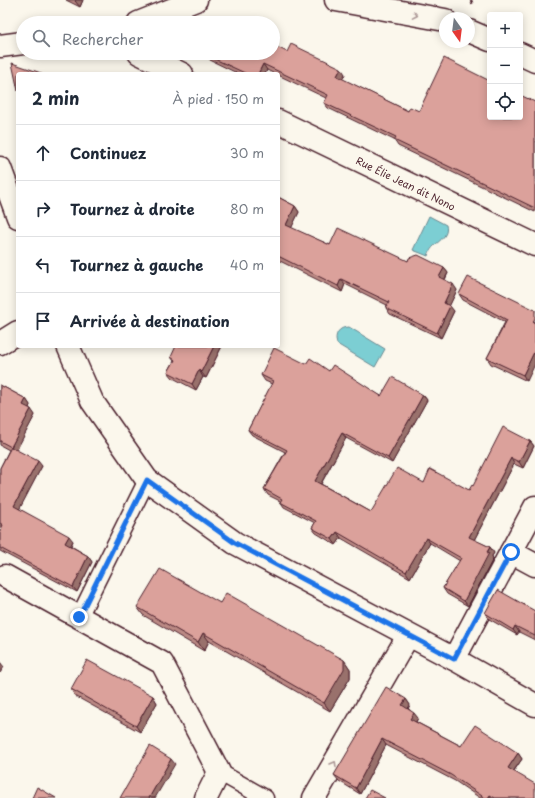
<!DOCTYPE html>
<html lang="fr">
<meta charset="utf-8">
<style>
:root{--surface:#fff;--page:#f6f6f7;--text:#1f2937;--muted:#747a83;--line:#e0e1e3}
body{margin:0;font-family:"Playpen Sans",sans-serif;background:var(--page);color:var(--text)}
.controls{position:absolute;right:12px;top:12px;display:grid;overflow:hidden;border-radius:4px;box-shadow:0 2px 10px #0003}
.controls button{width:36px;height:36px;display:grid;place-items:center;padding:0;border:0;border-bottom:1px solid var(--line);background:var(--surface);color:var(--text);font:20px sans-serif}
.compass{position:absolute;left:439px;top:12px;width:36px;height:36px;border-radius:50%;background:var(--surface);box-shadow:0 2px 10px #0003;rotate:166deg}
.stop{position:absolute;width:12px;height:12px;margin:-9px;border:3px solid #1a73e8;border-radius:50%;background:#fff}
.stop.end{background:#1a73e8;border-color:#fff;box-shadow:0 1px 4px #0008}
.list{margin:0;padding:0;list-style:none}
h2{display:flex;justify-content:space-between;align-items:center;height:52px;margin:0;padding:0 16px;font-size:17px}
h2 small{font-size:13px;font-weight:400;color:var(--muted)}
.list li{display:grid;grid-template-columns:26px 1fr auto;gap:12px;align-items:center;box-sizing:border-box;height:56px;padding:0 16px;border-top:1px solid var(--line)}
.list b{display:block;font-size:15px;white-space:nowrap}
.list em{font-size:13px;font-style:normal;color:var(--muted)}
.icon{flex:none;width:22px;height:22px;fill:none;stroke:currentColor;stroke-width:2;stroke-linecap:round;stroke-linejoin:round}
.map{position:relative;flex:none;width:535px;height:798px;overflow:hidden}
.search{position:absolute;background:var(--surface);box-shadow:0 2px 10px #0003;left:16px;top:16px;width:264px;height:44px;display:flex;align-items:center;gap:10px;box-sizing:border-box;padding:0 14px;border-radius:22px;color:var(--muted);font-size:15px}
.panel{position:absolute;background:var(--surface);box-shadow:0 2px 10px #0003;left:16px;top:72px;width:264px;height:276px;border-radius:4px}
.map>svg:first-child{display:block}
.water{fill:#7cced3;stroke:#688890}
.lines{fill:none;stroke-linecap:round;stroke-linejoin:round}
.service-casing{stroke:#4a1f2b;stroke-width:19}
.minor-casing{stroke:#4a1f2b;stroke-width:25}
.path{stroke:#4a1f2b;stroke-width:2.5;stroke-dasharray:4 3;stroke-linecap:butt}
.service{stroke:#fbf7ec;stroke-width:16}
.minor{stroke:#fbf7ec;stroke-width:22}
.wall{fill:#bc8a85;stroke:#4a1f2b}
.shaded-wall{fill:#99716c;stroke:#4a1f2b}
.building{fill:#dba19b;stroke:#4a1f2b}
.oneway{stroke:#ab9695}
.route{stroke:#1a73e8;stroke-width:5}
.labels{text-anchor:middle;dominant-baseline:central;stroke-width:3;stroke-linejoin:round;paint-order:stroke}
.street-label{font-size:10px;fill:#4a1f2b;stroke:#fbf7ec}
</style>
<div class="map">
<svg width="535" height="798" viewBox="0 0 535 798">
<rect width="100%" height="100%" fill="#fbf7ec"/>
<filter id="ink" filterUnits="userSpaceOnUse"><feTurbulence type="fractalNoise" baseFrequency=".025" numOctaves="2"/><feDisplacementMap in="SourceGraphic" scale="8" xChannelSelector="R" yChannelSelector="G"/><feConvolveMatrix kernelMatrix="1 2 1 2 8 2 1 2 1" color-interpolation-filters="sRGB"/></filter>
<g filter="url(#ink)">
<g class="water">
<path d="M429,216l17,9c4,15 -15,17 -18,31l-15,-6z"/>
<path d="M349,327l36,22 -10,18 -38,-23c-3,-9 1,-17 12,-17z"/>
</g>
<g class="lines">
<defs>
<g id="service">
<path d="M79,617l68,-137"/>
<path d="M219,772l46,26"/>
</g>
<g id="minor">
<path d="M336,0l109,20"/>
<path d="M138,23l58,-23"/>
<path d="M469,31l21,9"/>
<path d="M0,46l23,-3"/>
<path d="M139,53l43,21"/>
<path d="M520,54l15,7"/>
<path d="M278,121l257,124"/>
<path d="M0,168l18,49"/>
<path d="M0,343l18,-11"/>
<path d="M68,346l24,55 55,79 88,63 219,116 81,46"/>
<path d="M511,552l24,13"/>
<path d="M5,576l157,87 57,109 -13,26"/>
<path d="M454,659l81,-152"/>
<path d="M314,798l94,-162"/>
</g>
</defs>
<use href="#service" class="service-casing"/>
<use href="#minor" class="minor-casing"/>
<path class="path" d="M471,0l2,6"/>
<use href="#service" class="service"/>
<use href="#minor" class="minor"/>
</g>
<g class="wall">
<path d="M66,0h17l-3,7z"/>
<path d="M287,52l58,22 -3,5 66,32h11l116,-9v110l-137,-66 -4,-6 -66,-32 -4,-5 2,-5 -48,-23v-1h-3l-8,-4 -2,4h-26l-29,-14 -4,-5z"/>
<path d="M278,197l17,9 4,6 -8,16 39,17 78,16 36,7 4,5 -3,7 12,10 -8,16 5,5 -13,27 -51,-24 -4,-6 1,-3 -42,-21 -3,8 -64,-32z"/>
<path d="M459,294l76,16 -8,71 -36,-17 -4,-6 18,-36 -42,-22z"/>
<path d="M222,346l-16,32 -3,-1 -7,13 -23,-12 -5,-6 6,-11 -3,-4z"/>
<path d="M306,364l23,7 52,25 42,-1 4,5 -35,63 -46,-25 -25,46 50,28 53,-29 45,7 61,-49 4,5 -11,22 -9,-4 -40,76 16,7 4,6 -2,3 1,3 -25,47 -21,-12 -4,-6 17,-27 -30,-18 -20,35 -69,-40 -5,7 -20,-12 -4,-5 3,-5 -31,-16 -4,-6 -12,-6 -4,-6 21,-37 -33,-17 -4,-5 24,-46 -7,-3 -4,-6z"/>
<path d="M0,385l26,14 4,6 -1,3 6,7 -19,35 26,16 -23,43 54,32 -2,5 17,10 4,6 -15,30 -77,-41v-20l2,-3 -2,-1v-59l9,-18 -9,-5z"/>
<path d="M220,603l124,57 6,9v9l-20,33 -121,-70 -5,10 -61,-36 -6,-8z"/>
<path d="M535,611v29l-16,-8 -2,3 -28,-16 -4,-6z"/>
<path d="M71,689l82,7 4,7 -17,29 -65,-36z"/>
<path d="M406,699l4,6 -2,3 10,10 -2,4 45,24 57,7 4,6 -8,12 21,27h-55l-25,-17 -69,-36 -26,49 -21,-13 -5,-6z"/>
</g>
<g class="shaded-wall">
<path d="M76,0h7l-3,7 -5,-6z"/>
<path d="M263,64l4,6 -2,4h-7z"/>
<path d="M341,68l4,6 -4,8 -4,-6z"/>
<path d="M295,206l4,6 -9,19 -4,-6z"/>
<path d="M444,268l4,5 -5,9 -4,-5z"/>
<path d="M341,279l4,5 -3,8 -4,-6z"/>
<path d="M453,284l4,6 -9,19 -4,-6z"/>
<path d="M450,306l4,5 -13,27 -4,-5z"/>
<path d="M214,346h8l-16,32 -5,-6z"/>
<path d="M535,350v14l-8,17 -4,-6z"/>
<path d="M199,370l4,7 -7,13 -4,-6z"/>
<path d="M423,395l4,5 -35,63 -4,-5z"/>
<path d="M26,399l4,6 -2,6 -5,-6z"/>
<path d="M31,409l4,6 -20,38 -4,-6z"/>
<path d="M342,433l4,5 -27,49 -4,-6z"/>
<path d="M530,441l4,5 -11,22 -4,-6z"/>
<path d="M511,458l3,6 -41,78 -4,-5z"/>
<path d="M38,461l4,5 -24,46 -4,-6z"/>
<path d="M337,532l4,6 -5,7 -4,-6z"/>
<path d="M69,536l4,5 -4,8 -4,-6z"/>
<path d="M426,538l4,5 -20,35 -4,-6z"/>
<path d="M490,547l4,6 -2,3 1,3 -25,47 -4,-5z"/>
<path d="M88,556l4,6 -15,30 -4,-5z"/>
<path d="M515,626l4,6 -2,3 -4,-5z"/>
<path d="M203,633l6,8 -5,10 -6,-9z"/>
<path d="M344,660l6,9v9l-20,33 -6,-8z"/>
<path d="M0,662l4,5 -4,6z"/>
<path d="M153,696l4,7 -17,29 -4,-6z"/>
<path d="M406,699l4,6 -3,6 -5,-6z"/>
<path d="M414,713l4,5 -4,7 -4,-6z"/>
<path d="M382,739l4,6 -26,49 -4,-6z"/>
<path d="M518,753l4,6 -10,14 -4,-5z"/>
<path d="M171,759l4,5 -20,34h-6z"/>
<path d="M490,795l2,3h-4z"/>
</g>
<g class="building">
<path d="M223,21l5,2h-6z"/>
<path d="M291,44l50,24 -4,8 71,35 2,-4 9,4 25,-53 46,23v36h30v-22l15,7v106l-141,-68 2,-3 -72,-34 4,-8 -65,-31 -5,10h-11l-41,-19 1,-2h66v-8l14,7z"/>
<path d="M12,63l29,10v1h-23v17z"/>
<path d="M278,197l17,9 -9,19 44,20 8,-17 70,33 1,-3 9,-3 26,13 -5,9 14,7 -9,19 6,3 -13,27 -51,-25 3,-6 -48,-23 -3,7 -60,-30z"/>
<path d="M468,277l67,33v8l-2,4 2,1v27l-12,25 -36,-17 20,-38 -48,-26z"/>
<path d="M176,346h38l-13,26 -2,-2 -7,14 -24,-12 7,-12 -4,-3z"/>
<path d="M274,348l32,16 4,-6 19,13 4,-6 48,31 11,-19 31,18 -35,63 -46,-25 -27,48 56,31 26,-44 27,15 6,-14 39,21 3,-5 1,1 30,-59 27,14 -11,21 -8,-4 -42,79 21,10 -3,5 2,1 -25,48 -21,-13 18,-30 -35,-20 -20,34 -69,-40 -5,7 -20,-11 4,-7 -36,-19 2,-3 -18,-10 23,-39 -39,-20 25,-49 -12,-6z"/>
<path d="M0,385l26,14 -3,6 8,4 -20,38 27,14 -24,45 55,30 -4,7 23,13 -15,31 -73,-39v-17l3,-6 -3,-2v-55l11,-21 -11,-6z"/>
<path d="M160,569l60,34 6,-10 118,67v9l-20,34 -121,-70 -5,9 -61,-35z"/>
<path d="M498,590l37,21v25l-20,-10 -2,4 -28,-17z"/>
<path d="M87,660l66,36 -17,30 -65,-37z"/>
<path d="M386,687l20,12 -4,6 12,8 -4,6 51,27 14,-21 43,28 -10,15 27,16v14h-40l-5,-3 -2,3h-3l-34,-23 -69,-36 -26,49 -22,-13z"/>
<path d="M150,746l21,13 -22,39h-29z"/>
<path d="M37,787l19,11h-24z"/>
<path d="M370,790l15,8h-20z"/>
</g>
<defs><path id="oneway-chevron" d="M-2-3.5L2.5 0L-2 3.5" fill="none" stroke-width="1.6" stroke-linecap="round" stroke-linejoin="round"/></defs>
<g class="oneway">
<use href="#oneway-chevron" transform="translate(415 15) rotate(10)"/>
<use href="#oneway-chevron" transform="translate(334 764) rotate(-60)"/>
</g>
</g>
<g class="lines" filter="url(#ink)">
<path class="route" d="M79,617l68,-137 88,63 219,116 57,-107"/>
</g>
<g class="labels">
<g class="street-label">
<text transform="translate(406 183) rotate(26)">Rue Élie Jean dit Nono</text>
</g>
</g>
</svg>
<div class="controls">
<button>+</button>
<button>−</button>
<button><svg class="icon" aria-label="locate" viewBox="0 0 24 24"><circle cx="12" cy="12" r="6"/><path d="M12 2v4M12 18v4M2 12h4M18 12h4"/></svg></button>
</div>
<svg class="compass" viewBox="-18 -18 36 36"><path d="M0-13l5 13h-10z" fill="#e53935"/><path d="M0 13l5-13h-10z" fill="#747a83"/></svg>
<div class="stop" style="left:511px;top:552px"></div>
<div class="stop end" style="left:79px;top:617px"></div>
<div class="search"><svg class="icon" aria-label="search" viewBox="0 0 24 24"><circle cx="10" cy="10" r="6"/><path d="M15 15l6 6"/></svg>Rechercher</div>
<section class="panel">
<h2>2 min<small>À pied · 150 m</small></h2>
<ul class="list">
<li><svg class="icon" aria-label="ahead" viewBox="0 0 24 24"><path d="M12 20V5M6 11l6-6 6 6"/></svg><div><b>Continuez</b></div><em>30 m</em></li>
<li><svg class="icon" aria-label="right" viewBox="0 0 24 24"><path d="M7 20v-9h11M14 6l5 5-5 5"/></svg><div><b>Tournez à droite</b></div><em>80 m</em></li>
<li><svg class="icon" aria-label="left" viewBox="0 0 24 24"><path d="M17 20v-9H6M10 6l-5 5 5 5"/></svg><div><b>Tournez à gauche</b></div><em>40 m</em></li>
<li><svg class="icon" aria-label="arrive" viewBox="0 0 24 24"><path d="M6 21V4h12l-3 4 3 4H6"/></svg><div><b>Arrivée à destination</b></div></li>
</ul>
</section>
</div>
